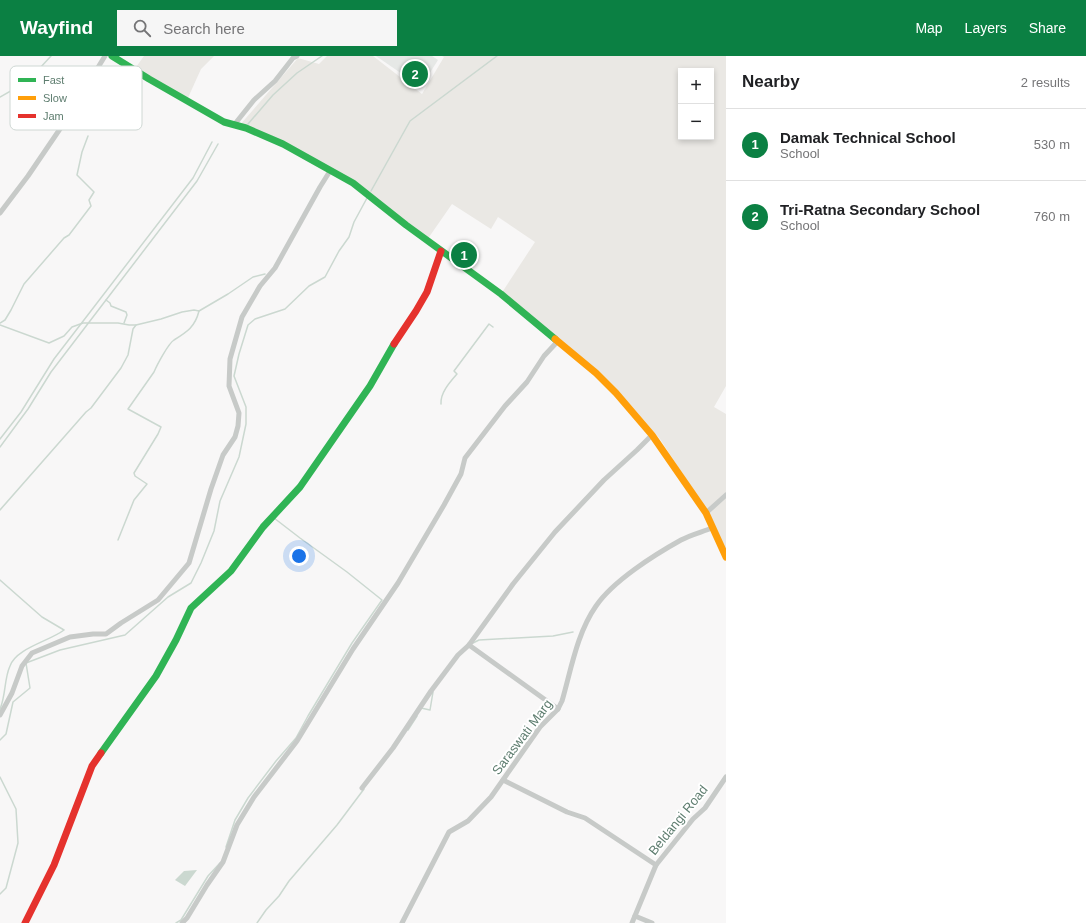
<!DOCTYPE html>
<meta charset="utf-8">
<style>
:root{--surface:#fff;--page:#f6f6f6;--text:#202124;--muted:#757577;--line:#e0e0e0;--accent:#0b8043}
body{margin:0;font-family:Arial,sans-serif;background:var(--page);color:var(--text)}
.controls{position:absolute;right:12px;top:12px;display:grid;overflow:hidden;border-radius:0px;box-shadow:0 2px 6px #0003}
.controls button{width:36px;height:36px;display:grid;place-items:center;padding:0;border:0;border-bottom:1px solid var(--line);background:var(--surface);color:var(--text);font:20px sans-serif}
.you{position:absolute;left:299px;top:500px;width:14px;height:14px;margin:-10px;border:3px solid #fff;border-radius:50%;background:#1a73e8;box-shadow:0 0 0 6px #1a73e833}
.badge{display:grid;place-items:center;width:26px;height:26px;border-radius:50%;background:var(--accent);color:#fff;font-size:13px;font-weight:700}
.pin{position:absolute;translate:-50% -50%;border:2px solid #fff;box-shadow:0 1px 4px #0006}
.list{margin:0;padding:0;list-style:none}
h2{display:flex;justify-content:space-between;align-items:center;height:52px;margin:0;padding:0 16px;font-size:17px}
h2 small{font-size:13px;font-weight:400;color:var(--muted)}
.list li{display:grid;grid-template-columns:26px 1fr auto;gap:12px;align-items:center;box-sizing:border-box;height:72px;padding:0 16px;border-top:1px solid var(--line)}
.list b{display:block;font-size:15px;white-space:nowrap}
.list p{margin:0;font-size:13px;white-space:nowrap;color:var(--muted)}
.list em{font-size:13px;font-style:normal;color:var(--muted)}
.icon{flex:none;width:22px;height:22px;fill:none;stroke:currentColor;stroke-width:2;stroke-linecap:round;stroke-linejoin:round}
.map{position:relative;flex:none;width:726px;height:867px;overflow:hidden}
header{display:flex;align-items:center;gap:24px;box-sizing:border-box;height:56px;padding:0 20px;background:var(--accent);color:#fff}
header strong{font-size:19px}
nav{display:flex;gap:22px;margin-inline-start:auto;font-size:14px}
.search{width:280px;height:36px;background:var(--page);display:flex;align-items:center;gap:10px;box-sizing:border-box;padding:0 14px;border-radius:0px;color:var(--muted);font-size:15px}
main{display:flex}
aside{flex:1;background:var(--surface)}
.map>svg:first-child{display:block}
.built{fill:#e6e8e6}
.green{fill:#eae8e4;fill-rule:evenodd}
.water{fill:#cbd8d0}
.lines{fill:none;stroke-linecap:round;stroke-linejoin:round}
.stream{stroke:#cbd8d0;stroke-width:1.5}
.street{stroke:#c7cac8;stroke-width:5}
.fast{stroke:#30b455;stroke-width:7}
.slow{stroke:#ff9f0a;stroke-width:7}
.jam{stroke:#e5322d;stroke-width:7}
.labels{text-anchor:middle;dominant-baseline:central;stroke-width:4;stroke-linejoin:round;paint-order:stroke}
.street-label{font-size:13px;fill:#5e7d6f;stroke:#fff}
.key{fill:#fff;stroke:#cfd8d4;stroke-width:1}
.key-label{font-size:11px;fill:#5e7d6f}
</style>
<header>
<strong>Wayfind</strong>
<div class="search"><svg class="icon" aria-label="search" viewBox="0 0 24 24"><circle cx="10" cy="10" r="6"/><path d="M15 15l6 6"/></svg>Search here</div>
<nav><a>Map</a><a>Layers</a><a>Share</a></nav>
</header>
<main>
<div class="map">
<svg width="726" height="867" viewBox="0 0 726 867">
<rect width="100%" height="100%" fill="#f8f7f7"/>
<path class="built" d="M376,0h56l6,4 -17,27z"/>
<g class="green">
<path d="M144,0h70l-13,13 -14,31 -53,-30z"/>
<path d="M327,0h46l49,38 22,-37 -2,-1h284v330l-12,21 12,7v140l-38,-72 -28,-43 -11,-13 -19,-22 -129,-110 34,-52 -37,-25 -7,12 -39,-25 -25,36 -73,-58 -115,-56 59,-68 21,6zM681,15h30v66h-30z"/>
</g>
<path class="water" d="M197,814l-12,16 -10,-6 9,-9z"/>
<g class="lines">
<g class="stream">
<path d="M0,41l28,-16 23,-25"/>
<path d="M248,68l25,-29 24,-22 25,-17"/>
<path d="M371,135l39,-70 87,-65"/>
<path d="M0,267l5,-3 6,-10 13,-26 40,-46 5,-3 22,-29 -2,-6 5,-8 -17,-17 5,-23 6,-16"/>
<path d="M124,267l3,-8 -1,-3 -15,-6 -1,-3 -4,-3 91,-119 21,-37"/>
<path d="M0,269l49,18 15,-7 8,-9 11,-4h35l11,2h7l25,-6 21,-7 12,-2 5,1 29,-17 25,-17 12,-3"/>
<path d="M441,348c-1,-11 9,-22 16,-30l-3,-3 35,-47 4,3"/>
<path d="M0,383l21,-27 33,-53 139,-181 19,-36"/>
<path d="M0,391l28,-38 23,-37 55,-72"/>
<path d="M0,454l86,-98 5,-4 30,-40 7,-13 5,-26 3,-4"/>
<path d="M118,484l16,-40 13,-16 -12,-8 -1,-3 24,-39 3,-7 -33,-18 26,-37c3,-7 14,-28 20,-32 13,-8 21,-13 25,-29"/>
<path d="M0,524l42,37 22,13c-14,11 -48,18 -54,36 -6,13 -4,29 -10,43"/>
<path d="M473,587l6,-3 74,-4 20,-4"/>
<path d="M421,652l9,2 3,-18"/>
<path d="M408,674l9,-14"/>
<path d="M0,684l6,-6 7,-32 17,-14 -4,-25 34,-13 65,-15 43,-38 23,-14 10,-20 13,-32 6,-30 19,-44 7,-33v-17l-12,-31 5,-22 9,-29 7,-6 30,-10 24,-23 16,-9 14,-26 10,-14 5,-15 13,-24"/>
<path d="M0,721l16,32 2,34 -12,45 -6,6"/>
<path d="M226,791l9,-27 13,-22 28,-37 20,-23 12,-22 44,-73 30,-43 -35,-28 -47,-34 -26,-20"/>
<path d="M176,867l5,-3 27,-44 12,-13"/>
<path d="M257,867l9,-13 13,-14 10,-15 48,-56 27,-36"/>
</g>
<g class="street">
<path d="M234,69l20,-25 21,-19 18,-23 4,-2"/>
<path d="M0,157l28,-37 36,-53 41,-67"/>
<path d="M706,457l20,-18"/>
<path d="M469,589l89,64"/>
<path d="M0,659l12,-22 10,-27 10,-13 38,-16 23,-3h13l15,-11 37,-23 31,-37 22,-74 12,-34 12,-18 3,-11 1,-13 -10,-27 1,-27 12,-42 18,-31 15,-18 45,-81 10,-16"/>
<path d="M503,724l64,32 18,6 71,47"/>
<path d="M362,732l31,-40 38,-57 27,-36 11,-10 44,-61 42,-52 49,-52 33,-30 15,-15"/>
<path d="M635,860l17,7"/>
<path d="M182,867l5,-5 20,-33 16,-23 14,-37 17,-28 43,-56 56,-92 45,-66 46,-78 17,-31 4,-16 40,-52 22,-24 17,-26 14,-15"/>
<path d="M402,867l47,-91 19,-11 23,-24 49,-70 18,-18 4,-8c9,-31 15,-68 34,-95 17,-25 58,-51 85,-66 9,-5 21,-8 31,-12"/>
<path d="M632,867l24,-58 37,-46 12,-11 21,-31"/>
</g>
<g class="fast">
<path d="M112,0l37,23 75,43 22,6 37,16 70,39 53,42 95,69 54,45"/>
<path d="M101,697l55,-77 20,-36 15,-32 40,-37 32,-44 37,-40 70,-101 24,-42"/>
</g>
<path class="slow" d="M555,283l41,34 20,20 36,42 54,78 20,44"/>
<g class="jam">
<path d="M394,288l22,-33 11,-19 14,-41"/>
<path d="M25,867l29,-58 38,-99 9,-13"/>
</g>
</g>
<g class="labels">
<g class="street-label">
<text transform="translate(522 681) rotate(-53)">Saraswati Marg</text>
<text transform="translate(678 764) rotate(-51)">Beldangi Road</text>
</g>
</g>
<rect x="10" y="10" width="132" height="64" rx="6" class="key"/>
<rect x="18" y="22" width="18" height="4" fill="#30b455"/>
<rect x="18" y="40" width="18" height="4" fill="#ff9f0a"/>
<rect x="18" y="58" width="18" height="4" fill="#e5322d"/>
<g class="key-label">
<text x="43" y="28">Fast</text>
<text x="43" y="46">Slow</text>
<text x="43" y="64">Jam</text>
</g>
</svg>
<div class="controls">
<button>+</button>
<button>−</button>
</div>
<div class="you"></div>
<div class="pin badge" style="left:464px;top:199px">1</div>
<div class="pin badge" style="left:415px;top:18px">2</div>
</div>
<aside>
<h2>Nearby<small>2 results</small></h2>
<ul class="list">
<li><span class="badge">1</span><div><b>Damak Technical School</b><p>School</p></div><em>530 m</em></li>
<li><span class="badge">2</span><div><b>Tri-Ratna Secondary School</b><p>School</p></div><em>760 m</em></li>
</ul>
</aside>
</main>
